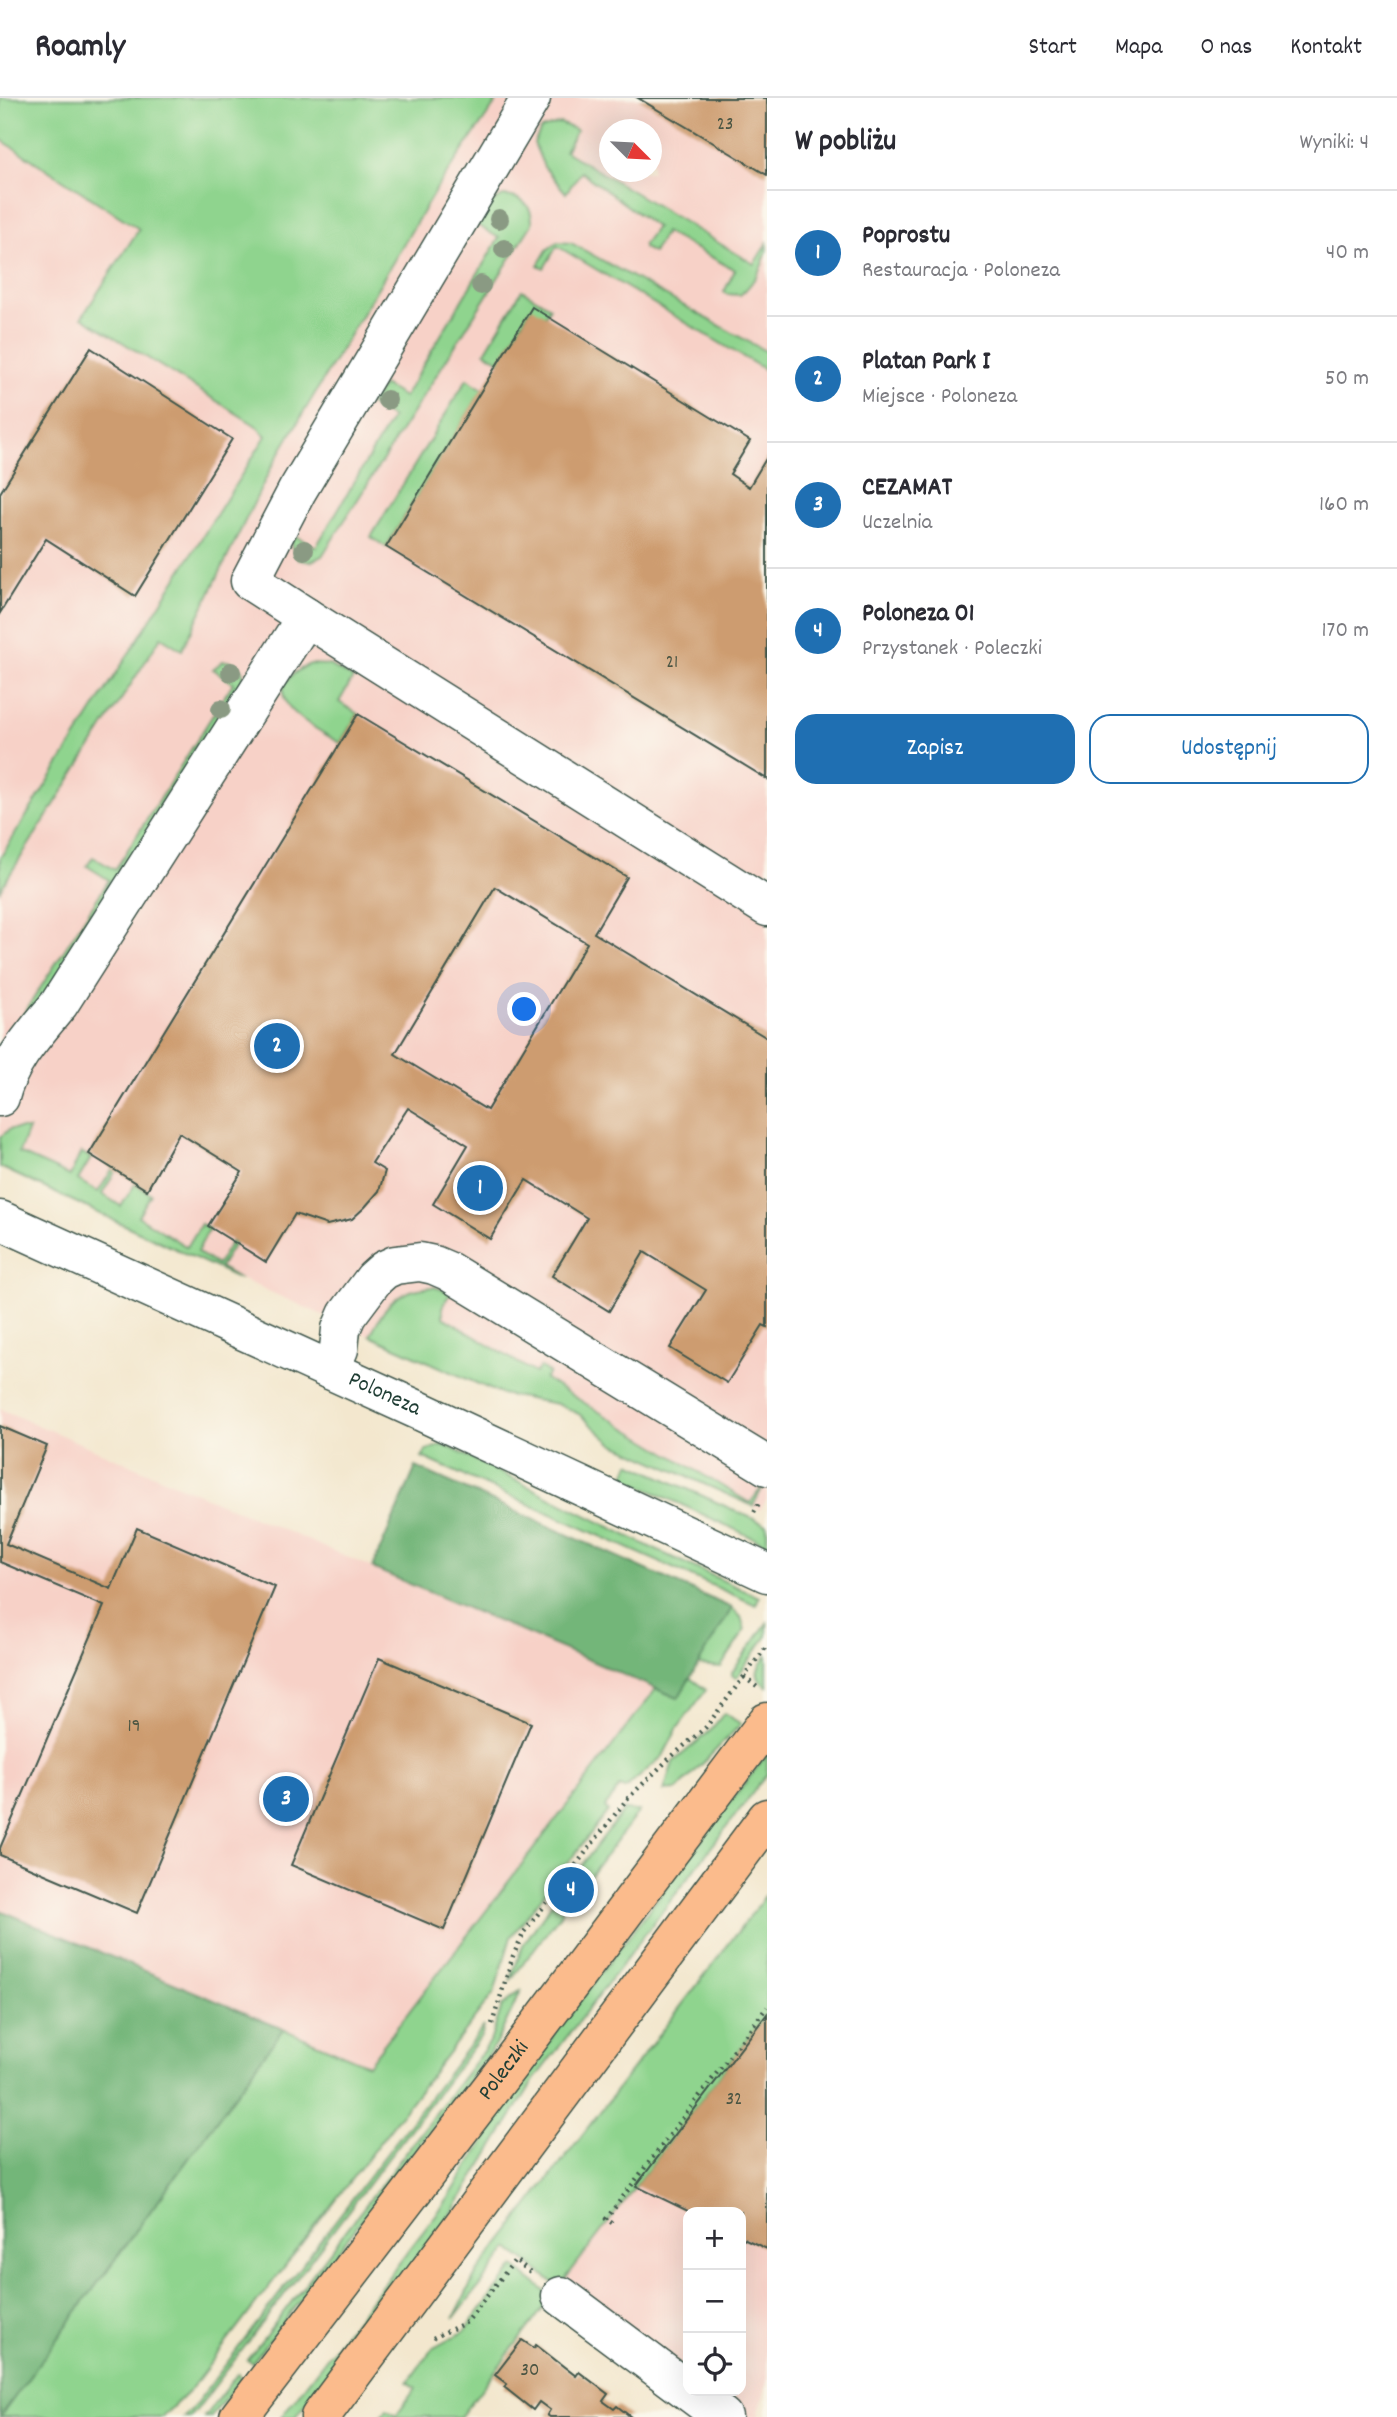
<!DOCTYPE html>
<html lang="pl">
<meta charset="utf-8">
<style>
:root{--surface:#fff;--page:#f2f2f3;--text:#2b2b33;--muted:#7c7c81;--line:#e1e1e2;--accent:#1f6fb2}
body{margin:0;font-family:Dekko,sans-serif;background:var(--page);color:var(--text)}
.controls{position:absolute;right:21px;bottom:21px;display:grid;overflow:hidden;border-radius:14px;box-shadow:0 7px 28px #0002}
.controls button{width:63px;height:63px;display:grid;place-items:center;padding:0;border:0;border-bottom:2px solid var(--line);background:var(--surface);color:var(--text);font:35px sans-serif}
.compass{position:absolute;left:599px;top:21px;width:63px;height:63px;border-radius:50%;background:var(--surface);box-shadow:0 7px 28px #0002;rotate:114deg}
.you{position:absolute;left:525px;top:912px;width:24px;height:24px;margin:-18px;border:5px solid #fff;border-radius:50%;background:#1a73e8;box-shadow:0 0 0 10px #1a73e833}
.badge{display:grid;place-items:center;width:46px;height:46px;border-radius:50%;background:var(--accent);color:#fff;font-size:23px;font-weight:700}
.pin{position:absolute;translate:-50% -50%;border:4px solid #fff;box-shadow:0 2px 7px #0006}
.list{margin:0;padding:0;list-style:none}
h2{display:flex;justify-content:space-between;align-items:center;height:91px;margin:0;padding:0 28px;font-size:30px}
h2 small{font-size:23px;font-weight:400;color:var(--muted)}
.list li{display:grid;grid-template-columns:46px 1fr auto;gap:21px;align-items:center;box-sizing:border-box;height:126px;padding:0 28px;border-top:2px solid var(--line)}
.list b{display:block;font-size:26px;white-space:nowrap}
.list p{margin:0;font-size:23px;white-space:nowrap;color:var(--muted)}
.list em{font-size:23px;font-style:normal;color:var(--muted)}
.actions{display:flex;gap:14px;padding:21px 28px}
.actions a{flex:1;padding:16px 0;border:2px solid var(--accent);border-radius:21px;text-align:center;font-size:24px;color:var(--accent)}
.actions .main{background:var(--accent);color:#fff}
.icon{flex:none;width:38px;height:38px;fill:none;stroke:currentColor;stroke-width:2;stroke-linecap:round;stroke-linejoin:round}
.map{position:relative;flex:none;width:767px;height:2319px;overflow:hidden}
header{display:flex;align-items:center;gap:42px;box-sizing:border-box;height:98px;padding:0 35px;background:var(--surface);border-bottom:2px solid var(--line)}
header strong{font-size:33px}
nav{display:flex;gap:38px;margin-inline-start:auto;font-size:24px}
main{display:flex}
aside{flex:1;background:var(--surface)}
.map>svg:first-child{display:block}
.built{fill:#f7d1c7;fill-rule:evenodd}
.green{fill:#8fd48e;stroke:#578861;stroke-width:2}
.forest{fill:#73b679;stroke:#497a56;stroke-width:2}
.building{fill:#cd9c6f;fill-rule:evenodd}
.lines{fill:none;stroke-linecap:round;stroke-linejoin:round}
.minor-casing{stroke:#3f564b;stroke-width:41}
.major-casing{stroke:#3f564b;stroke-width:41}
.path{stroke:#3f564b;stroke-width:4.5;stroke-dasharray:2 5;stroke-linecap:butt}
.minor{stroke:#fff;stroke-width:38}
.major{stroke:#fbbb8c;stroke-width:38}
.tree{fill:#8a9a83}
.labels{text-anchor:middle;dominant-baseline:central;stroke-width:6;stroke-linejoin:round;paint-order:stroke}
.number-label{font-size:19px;fill:#4a5543}
.street-label{font-size:23px;fill:#1f3d34;stroke:#fbf7ec}
</style>
<header>
<strong>Roamly</strong>
<nav><a>Start</a><a>Mapa</a><a>O nas</a><a>Kontakt</a></nav>
</header>
<main>
<div class="map">
<svg width="767" height="2319" viewBox="0 0 767 2319">
<rect width="100%" height="100%" fill="#fbf7ec"/>
<filter id="ink" filterUnits="userSpaceOnUse"><feTurbulence type="fractalNoise" baseFrequency=".0143" numOctaves="2"/><feDisplacementMap in="SourceGraphic" scale="14" xChannelSelector="R" yChannelSelector="G"/><feConvolveMatrix kernelMatrix="1 2 1 2 8 2 1 2 1" color-interpolation-filters="sRGB"/></filter>
<filter id="wash" filterUnits="userSpaceOnUse"><feTurbulence type="fractalNoise" baseFrequency=".00686" numOctaves="4" result="noise"/><feDisplacementMap in="SourceGraphic" scale="28" xChannelSelector="R" yChannelSelector="G"/><feGaussianBlur stdDeviation="1.57" result="paint"/><feColorMatrix in="noise" values="0 0 0 0 0 0 0 0 0 0 0 0 0 0 0 0 0 1.4 0 .05"/><feComposite in="paint" operator="in"/></filter>
<g filter="url(#wash)">
<rect width="100%" height="100%" fill="#f3e7ce"/>
<g class="built">
<path d="M485,0h282v1401l-7,11 -148,-67 -33,-29 -22,-10 -56,-10 -260,-115 -241,-112v-1028l139,90 -57,88 173,108 11,11zM610,32h42v42h-42z"/>
<path d="M0,1311l656,280 -288,376 -368,-155z"/>
<path d="M767,1916v368l-9,35h-12l-34,-26h29v-179h-53v161l-122,-94z"/>
</g>
<g class="green">
<path d="M0,0h499l-64,93 -163,275 -90,184 -21,-13 -161,253v-32l266,-422 -11,-11 -173,-108 57,-88 -139,-90z"/>
<path d="M560,25l17,7 -12,21 189,113 13,-21c0,18 -13,41 -27,52l-14,-1 -2,-2 11,-22 -70,-38 -12,21 -10,-5v-3l13,-18 -75,-55 -15,21 -22,-26 -10,-24 7,-14z"/>
<path d="M503,98c18,0 30,9 29,28l-210,332 -12,6 -12,-3 -7,-14 2,-8 3,-1 20,11 76,-129 -22,-13 13,-20 21,12 95,-159 -22,-13 13,-21z"/>
<path d="M557,144l14,1 196,109v19l-210,-125 -13,22 -6,-3 9,-15z"/>
<path d="M522,192l28,17 -5,9 -14,-8 -31,53 -15,-9z"/>
<path d="M467,281l16,10 -97,158 -15,-10z"/>
<path d="M223,563c13,-1 23,8 20,21l-243,385v-16l109,-171 -22,-14 6,-9 22,13 118,-187 -20,-14z"/>
<path d="M310,566l19,1 24,13 -14,24 19,12 -18,29c-30,-18 -93,-49 -30,-79z"/>
<path d="M10,1031h18l-9,24 51,23 11,-24 10,6 -13,22 20,12 14,-22 3,2 -13,22 19,12 14,-22 16,10 -13,22 49,31 14,-23 8,5 -12,23 20,13 14,-23 3,2 -14,23 20,12 -240,-112v-30z"/>
<path d="M434,1189l17,5 -8,13v12l92,56 5,-6 9,6 -4,6 205,124 15,-20 -12,23 -141,-63 -33,-29 -22,-10 -56,-10 -131,-58c15,-32 27,-47 64,-49z"/>
<path d="M440,1347l11,3 203,101 105,48 -3,8 -334,-148 4,-6z"/>
<path d="M630,1365l137,62v23l-7,-7 -136,-63z"/>
<path d="M732,1510l9,9 4,13 -24,37 -24,-2z"/>
<path d="M767,1525v13l-31,42 -5,-4z"/>
<path d="M767,1557v32c-15,-11 -10,-19 0,-32z"/>
<path d="M690,1580l16,12 -29,39 -14,27 -38,33 -6,-2 -14,20 3,4 -97,126 -17,56 -304,397 -28,27h-162l283,-388 85,36 288,-376 22,9z"/>
<path d="M724,1615l17,11 -64,66 -13,1 9,-29 37,-31z"/>
<path d="M767,1656v20l-233,306 -80,130 -158,207h-15l167,-218 87,-139z"/>
<path d="M624,1712l15,1 -53,70 -11,-7z"/>
<path d="M767,1796v120l-208,273 -50,-39 -55,70 23,-46z"/>
<path d="M552,1805l11,8 -53,70 13,-36z"/>
<path d="M522,1891l-27,56 -8,11 -235,307 -5,-3 243,-318 12,-36z"/>
<path d="M484,1928l-2,9 -288,378 -4,4h-7l8,-7z"/>
<path d="M514,2169l31,24 3,11 -88,115h-79l6,-8 9,6 20,-27 -8,-6 24,-33 32,-18z"/>
<path d="M238,2275l3,5 -30,39h-7z"/>
</g>
<g class="forest">
<path d="M416,1369l316,141 -54,90 -306,-130z"/>
<path d="M0,1812l283,119 -283,388z"/>
</g>
<g id="blocks">
<g class="building">
<path d="M638,0h129v77l-35,-21z"/>
<path d="M532,209l218,134 -20,33 19,13 18,-30v322l-381,-232z"/>
<path d="M91,250l141,91 -97,157 -89,-57 -46,74v-120z"/>
<path d="M358,616l269,163 -33,56 173,105v289l-4,-2 -36,58 -57,-35 36,-58 -62,-38 -35,59 -57,-35 35,-58 -61,-38 -36,59 -57,-35 35,-59 -60,-37 -36,55 13,8 -6,20 -14,16 -13,12 -25,6 -32,-11 -29,48 -58,-36 34,-54 -63,-39 -32,57 -58,-36zM495,789l92,56 -100,167 -92,-56z"/>
<path d="M0,1328l47,20 -41,98 105,45 26,-61 138,59 -138,326 -137,-58v-7l104,-242 -104,-44z"/>
<path d="M379,1560l152,65 -87,207 -153,-65z"/>
<path d="M767,1916v235l-26,-12v-25h-51l-54,-26z"/>
<path d="M522,2242l12,8 2,-3 40,31 3,-4 29,22 -5,7 11,8 3,-3 14,11h-81l-3,-2 3,-5 -11,-8 -6,8 -29,-23 3,-3 -12,-9z"/>
</g>
</g>
</g>
<g filter="url(#ink)">
<use href="#blocks" fill-opacity="0" stroke="#3f564b" stroke-width="2"/>
<g class="lines">
<defs>
<g id="minor">
<path d="M306,519l461,290"/>
<path d="M0,999c9,-37 35,-63 59,-93l247,-387 -56,-36 47,-90 234,-393"/>
<path id="s1" d="M0,1122l418,190 349,163"/>
<path d="M330,1272l9,-21 2,-20 6,-14 27,-36 10,-9 11,-5 25,-3 14,3 14,6 319,195"/>
<path d="M561,2198l162,121"/>
</g>
<g id="major">
<path id="s2" d="M239,2319l270,-352 258,-343"/>
<path d="M320,2319l447,-599"/>
</g>
</defs>
<use href="#minor" class="minor-casing"/>
<use href="#major" class="major-casing"/>
<g class="path">
<path d="M754,1414l6,-11"/>
<path d="M744,1579l13,10"/>
<path d="M492,1926l21,-68 11,-24 103,-133 44,-42 35,-30 61,-81"/>
<path d="M612,2125l-6,-4 161,-212"/>
<path d="M433,2240l34,-16 48,-62 18,14"/>
</g>
<use href="#minor" class="minor"/>
<use href="#major" class="major"/>
</g>
<g class="tree">
<circle cx="499" cy="121" r="10"/>
<circle cx="504" cy="151" r="10"/>
<circle cx="481" cy="187" r="10"/>
<circle cx="387" cy="302" r="10"/>
<circle cx="304" cy="452" r="10"/>
<circle cx="231" cy="574" r="10"/>
<circle cx="221" cy="611" r="10"/>
</g>
</g>
<g class="labels">
<g class="number-label">
<text x="725" y="27">23</text>
<text x="672" y="565">21</text>
<text x="134" y="1629">19</text>
<text x="734" y="2002">32</text>
<text x="530" y="2273">30</text>
</g>
<g class="street-label">
<text stroke="none"><textPath href="#s1" startOffset="422">Poloneza</textPath></text>
<text stroke="none"><textPath href="#s2" startOffset="436">Poleczki</textPath></text>
</g>
</g>
</svg>
<div class="controls">
<button>+</button>
<button>−</button>
<button><svg class="icon" aria-label="locate" viewBox="0 0 24 24"><circle cx="12" cy="12" r="6"/><path d="M12 2v4M12 18v4M2 12h4M18 12h4"/></svg></button>
</div>
<svg class="compass" viewBox="-18 -18 36 36"><path d="M0-13l5 13h-10z" fill="#e53935"/><path d="M0 13l5-13h-10z" fill="#7c7c81"/></svg>
<div class="you"></div>
<div class="pin badge" style="left:480px;top:1090px">1</div>
<div class="pin badge" style="left:277px;top:948px">2</div>
<div class="pin badge" style="left:286px;top:1701px">3</div>
<div class="pin badge" style="left:571px;top:1792px">4</div>
</div>
<aside>
<h2>W pobliżu<small>Wyniki: 4</small></h2>
<ul class="list">
<li><span class="badge">1</span><div><b>Poprostu</b><p>Restauracja · Poloneza</p></div><em>40 m</em></li>
<li><span class="badge">2</span><div><b>Platan Park I</b><p>Miejsce · Poloneza</p></div><em>50 m</em></li>
<li><span class="badge">3</span><div><b>CEZAMAT</b><p>Uczelnia</p></div><em>160 m</em></li>
<li><span class="badge">4</span><div><b>Poloneza 01</b><p>Przystanek · Poleczki</p></div><em>170 m</em></li>
</ul>
<div class="actions"><a class="main">Zapisz</a><a>Udostępnij</a></div>
</aside>
</main>
